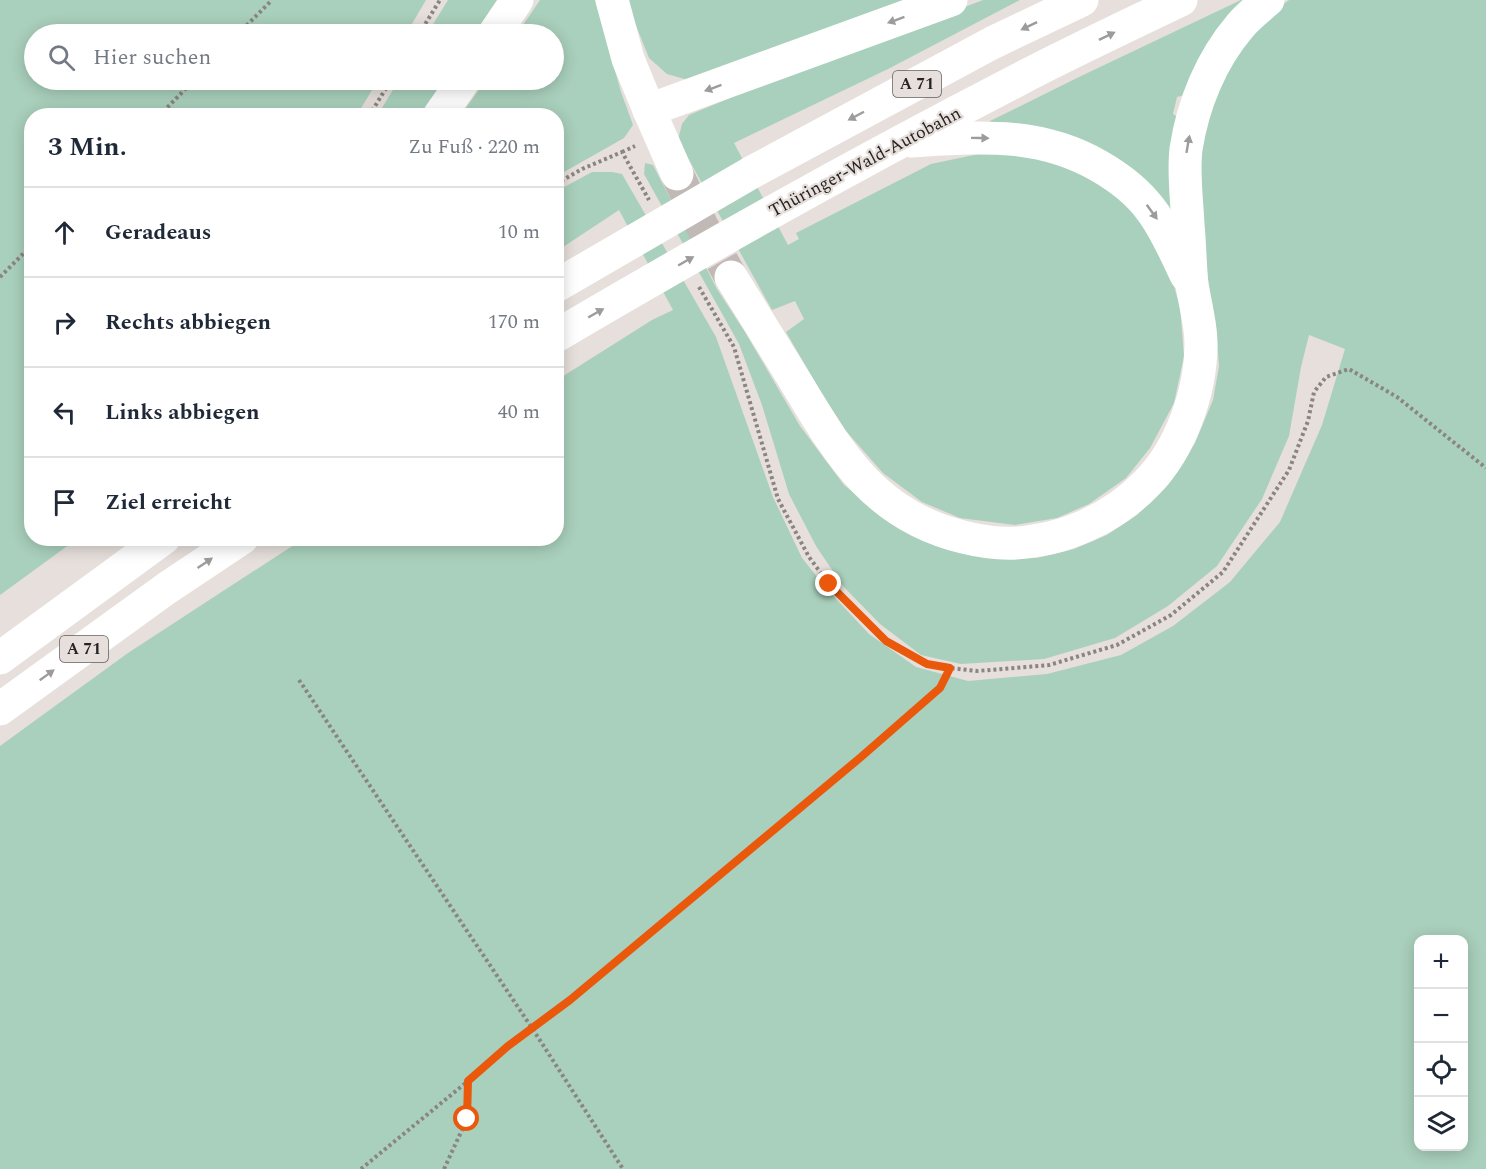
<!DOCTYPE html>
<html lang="de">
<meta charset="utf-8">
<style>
:root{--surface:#fff;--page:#f6f6f7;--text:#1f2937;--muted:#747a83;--line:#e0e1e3}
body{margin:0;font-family:Spectral,serif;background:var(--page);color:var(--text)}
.controls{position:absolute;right:18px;bottom:18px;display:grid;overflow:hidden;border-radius:12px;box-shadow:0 3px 15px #0003}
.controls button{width:54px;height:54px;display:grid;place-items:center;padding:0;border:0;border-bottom:2px solid var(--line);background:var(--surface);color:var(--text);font:30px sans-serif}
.stop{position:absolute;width:18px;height:18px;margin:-14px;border:4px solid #ea580c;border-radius:50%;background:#fff}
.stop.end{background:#ea580c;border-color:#fff;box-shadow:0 2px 6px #0008}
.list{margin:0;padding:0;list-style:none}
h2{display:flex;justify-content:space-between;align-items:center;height:78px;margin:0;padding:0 24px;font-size:26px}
h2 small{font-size:20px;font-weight:400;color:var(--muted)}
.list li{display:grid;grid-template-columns:39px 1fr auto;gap:18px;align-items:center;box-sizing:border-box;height:90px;padding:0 24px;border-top:2px solid var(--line)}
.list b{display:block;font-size:22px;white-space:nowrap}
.list em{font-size:20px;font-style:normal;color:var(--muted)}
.icon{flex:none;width:33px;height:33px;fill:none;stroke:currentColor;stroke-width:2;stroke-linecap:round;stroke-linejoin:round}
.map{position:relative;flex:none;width:1486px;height:1169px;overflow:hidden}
.search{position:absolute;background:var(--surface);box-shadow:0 3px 15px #0003;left:24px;top:24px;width:540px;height:66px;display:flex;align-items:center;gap:15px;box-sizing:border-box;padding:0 21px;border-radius:33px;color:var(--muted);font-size:22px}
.panel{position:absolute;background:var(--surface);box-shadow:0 3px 15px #0003;left:24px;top:108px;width:540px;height:438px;border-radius:24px}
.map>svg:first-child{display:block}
.green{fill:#a9d0bc;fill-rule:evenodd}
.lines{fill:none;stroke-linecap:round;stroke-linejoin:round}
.highway-tunnel{stroke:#c0b9b6;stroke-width:33;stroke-dasharray:33 16;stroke-linecap:butt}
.path{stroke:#8a8582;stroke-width:4;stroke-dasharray:3 3;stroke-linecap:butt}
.highway{stroke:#fff;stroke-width:33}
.oneway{fill:#9d9c9c}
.route{stroke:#ea580c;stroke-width:8}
.labels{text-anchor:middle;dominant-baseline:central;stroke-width:4.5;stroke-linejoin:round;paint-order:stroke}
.shield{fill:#e6dfdb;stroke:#605b5a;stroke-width:1.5}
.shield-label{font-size:16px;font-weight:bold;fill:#262322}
.street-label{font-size:18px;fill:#262322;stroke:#e6dfdb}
</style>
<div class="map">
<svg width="1486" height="1169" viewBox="0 0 1486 1169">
<rect width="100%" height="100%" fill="#e6dfdb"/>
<g class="green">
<path d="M0,0h426l-20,34h-372v46h344l-21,35 -325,1v422l45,1 -77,56z"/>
<path d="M448,0h54l-24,34h-51z"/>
<path d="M540,0h55l26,92 12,33 -9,13 -67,38 -1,-60h-96l26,-36h68v-46h-37z"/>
<path d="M628,0h284l-224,80 -21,-6 -18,-16 -18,-45z"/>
<path d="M983,0h37l-132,69 -154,74 54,102 11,-6 -3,-6 135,-69 62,-13 43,3 56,22 39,30 38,63 11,38 4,49 -10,47 -24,45 -24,30 -37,26 -32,14 -42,7 -55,-7 -38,-16 -39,-29 -37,-42 -27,-42 -33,-57 18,-13 -9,-18 -23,9 -94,-170 4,-16 7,-9 77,-32z"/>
<path d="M1241,0h5l-58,94 -11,3 -4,17 7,5 -1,101 -188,-94 -1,-5 89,-44z"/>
<path d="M1289,0h197v1169h-1486v-423l128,-93 175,-114 253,-1 1,-158 95,-60 21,-10 -54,-100 -62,41v-60l35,-19h20l10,2 94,163 57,160 29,61 24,30 43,46 47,33 52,14 79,-7 74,-19 52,-29 57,-44 50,-60 42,-97 23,-76 -36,-14 -8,32 -12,69 -27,63 -45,67 -49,40 -53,32 -71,21 -83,5 -40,-9 -41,-31 -37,-38 -27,-40 -27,-52 -27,-89 -23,-61 -95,-170 1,-11 8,2 64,124 28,43 55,94 44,59 45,36 53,27 48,10h47l37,-9 33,-14 30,-20 31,-30 27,-42 18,-43 6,-34 -3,-40 -11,-65 -6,-72 3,-54 18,-52 24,-38 37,-39zM1418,940h46v206h-46z"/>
<path d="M399,80h48l-24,35 -46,1z"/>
</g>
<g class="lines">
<path class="highway-tunnel" d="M677,174l25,52 29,51"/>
<g class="path">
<path d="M238,34l34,-34"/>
<path d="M419,34l21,-34"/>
<path d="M159,116l35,-36"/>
<path d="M369,116l22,-36"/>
<path d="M622,152l13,-6"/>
<path d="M556,184l26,-15 40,-17 27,48"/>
<path d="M0,277l32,-32"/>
<path d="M699,287l35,60 44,152 31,58 20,27 57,57 41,24 23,3 27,3 72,-6 68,-20 54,-30 52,-43 66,-102 19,-49 6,-29 12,-15 23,-8 48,28 89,71"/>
<path d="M299,680l233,348 91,141"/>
<path d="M361,1169l107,-88 40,-35 62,-46 291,-243 79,-69 10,-20"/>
<path d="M444,1169l23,-50 1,-37"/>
</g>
<g class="highway">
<path d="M612,0l16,59 21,51 28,64"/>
<path d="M494,34l23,-34"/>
<path d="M649,110l302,-110"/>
<path d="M439,116l25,-36"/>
<path d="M911,141c68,-4 127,-10 188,25 19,11 39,26 52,44 14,18 25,44 35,65"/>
<path d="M731,277c21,34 42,68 63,102 44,73 79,136 169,158 20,5 44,8 64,5 14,-2 30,-5 43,-10 28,-10 56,-27 77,-49 34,-34 54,-92 54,-139 0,-20 -6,-40 -9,-59 -2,-20 -2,-40 -4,-60 -1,-25 -5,-51 -2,-76 7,-45 25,-89 54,-123 8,-10 19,-18 28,-26"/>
<path d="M556,286l198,-115 238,-128 90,-43"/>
<path d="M556,336c151,-89 303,-174 458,-254 55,-29 111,-55 167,-82"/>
<path d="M0,658l164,-120"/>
<path d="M0,709l167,-121 75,-50"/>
</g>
</g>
<defs><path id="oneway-solid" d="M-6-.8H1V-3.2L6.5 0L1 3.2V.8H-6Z" transform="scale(1.5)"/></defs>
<g class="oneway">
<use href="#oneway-solid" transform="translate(896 20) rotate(160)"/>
<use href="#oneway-solid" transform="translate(1029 26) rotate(154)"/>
<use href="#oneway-solid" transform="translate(1107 36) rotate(-26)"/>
<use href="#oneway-solid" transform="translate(713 88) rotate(160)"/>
<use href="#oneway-solid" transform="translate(856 116) rotate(152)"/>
<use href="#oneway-solid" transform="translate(980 138) rotate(1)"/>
<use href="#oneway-solid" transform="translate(1188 144) rotate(-80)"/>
<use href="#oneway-solid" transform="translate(1152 212) rotate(54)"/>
<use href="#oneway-solid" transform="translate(686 261) rotate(-30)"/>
<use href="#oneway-solid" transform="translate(596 313) rotate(-30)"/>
<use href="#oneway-solid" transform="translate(205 563) rotate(-34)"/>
<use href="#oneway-solid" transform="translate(47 675) rotate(-36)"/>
</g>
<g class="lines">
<path class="route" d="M467,1119l1,-38 40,-35 62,-46 291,-243 79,-69 10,-20 -23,-4 -41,-23 -57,-57"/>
</g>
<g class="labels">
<g class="shield">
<rect x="893" y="71" width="48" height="26" rx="4.5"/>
<rect x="60" y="636" width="48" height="26" rx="4.5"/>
</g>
<g class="shield-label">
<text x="917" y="84">A 71</text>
<text x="84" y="649">A 71</text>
</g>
<g class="street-label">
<text transform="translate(865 162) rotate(-28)">Thüringer-Wald-Autobahn</text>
</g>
</g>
</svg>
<div class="controls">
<button>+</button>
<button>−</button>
<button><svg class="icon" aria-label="locate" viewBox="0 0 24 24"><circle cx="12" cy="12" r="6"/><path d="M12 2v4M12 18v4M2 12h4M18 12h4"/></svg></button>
<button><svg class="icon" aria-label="layers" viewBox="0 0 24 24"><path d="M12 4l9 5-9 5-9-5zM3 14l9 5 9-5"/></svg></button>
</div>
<div class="stop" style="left:467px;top:1119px"></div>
<div class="stop end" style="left:829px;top:584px"></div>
<div class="search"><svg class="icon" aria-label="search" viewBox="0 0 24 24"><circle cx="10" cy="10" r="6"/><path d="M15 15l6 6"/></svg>Hier suchen</div>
<section class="panel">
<h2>3 Min.<small>Zu Fuß · 220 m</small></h2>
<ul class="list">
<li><svg class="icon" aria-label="ahead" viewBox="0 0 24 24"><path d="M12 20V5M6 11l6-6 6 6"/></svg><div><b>Geradeaus</b></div><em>10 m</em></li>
<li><svg class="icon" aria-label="right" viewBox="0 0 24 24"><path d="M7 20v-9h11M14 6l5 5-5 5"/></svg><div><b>Rechts abbiegen</b></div><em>170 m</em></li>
<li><svg class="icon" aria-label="left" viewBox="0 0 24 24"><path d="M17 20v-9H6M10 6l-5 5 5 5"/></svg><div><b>Links abbiegen</b></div><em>40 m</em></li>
<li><svg class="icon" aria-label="arrive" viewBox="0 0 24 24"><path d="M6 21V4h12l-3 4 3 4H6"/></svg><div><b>Ziel erreicht</b></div></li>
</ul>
</section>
</div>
